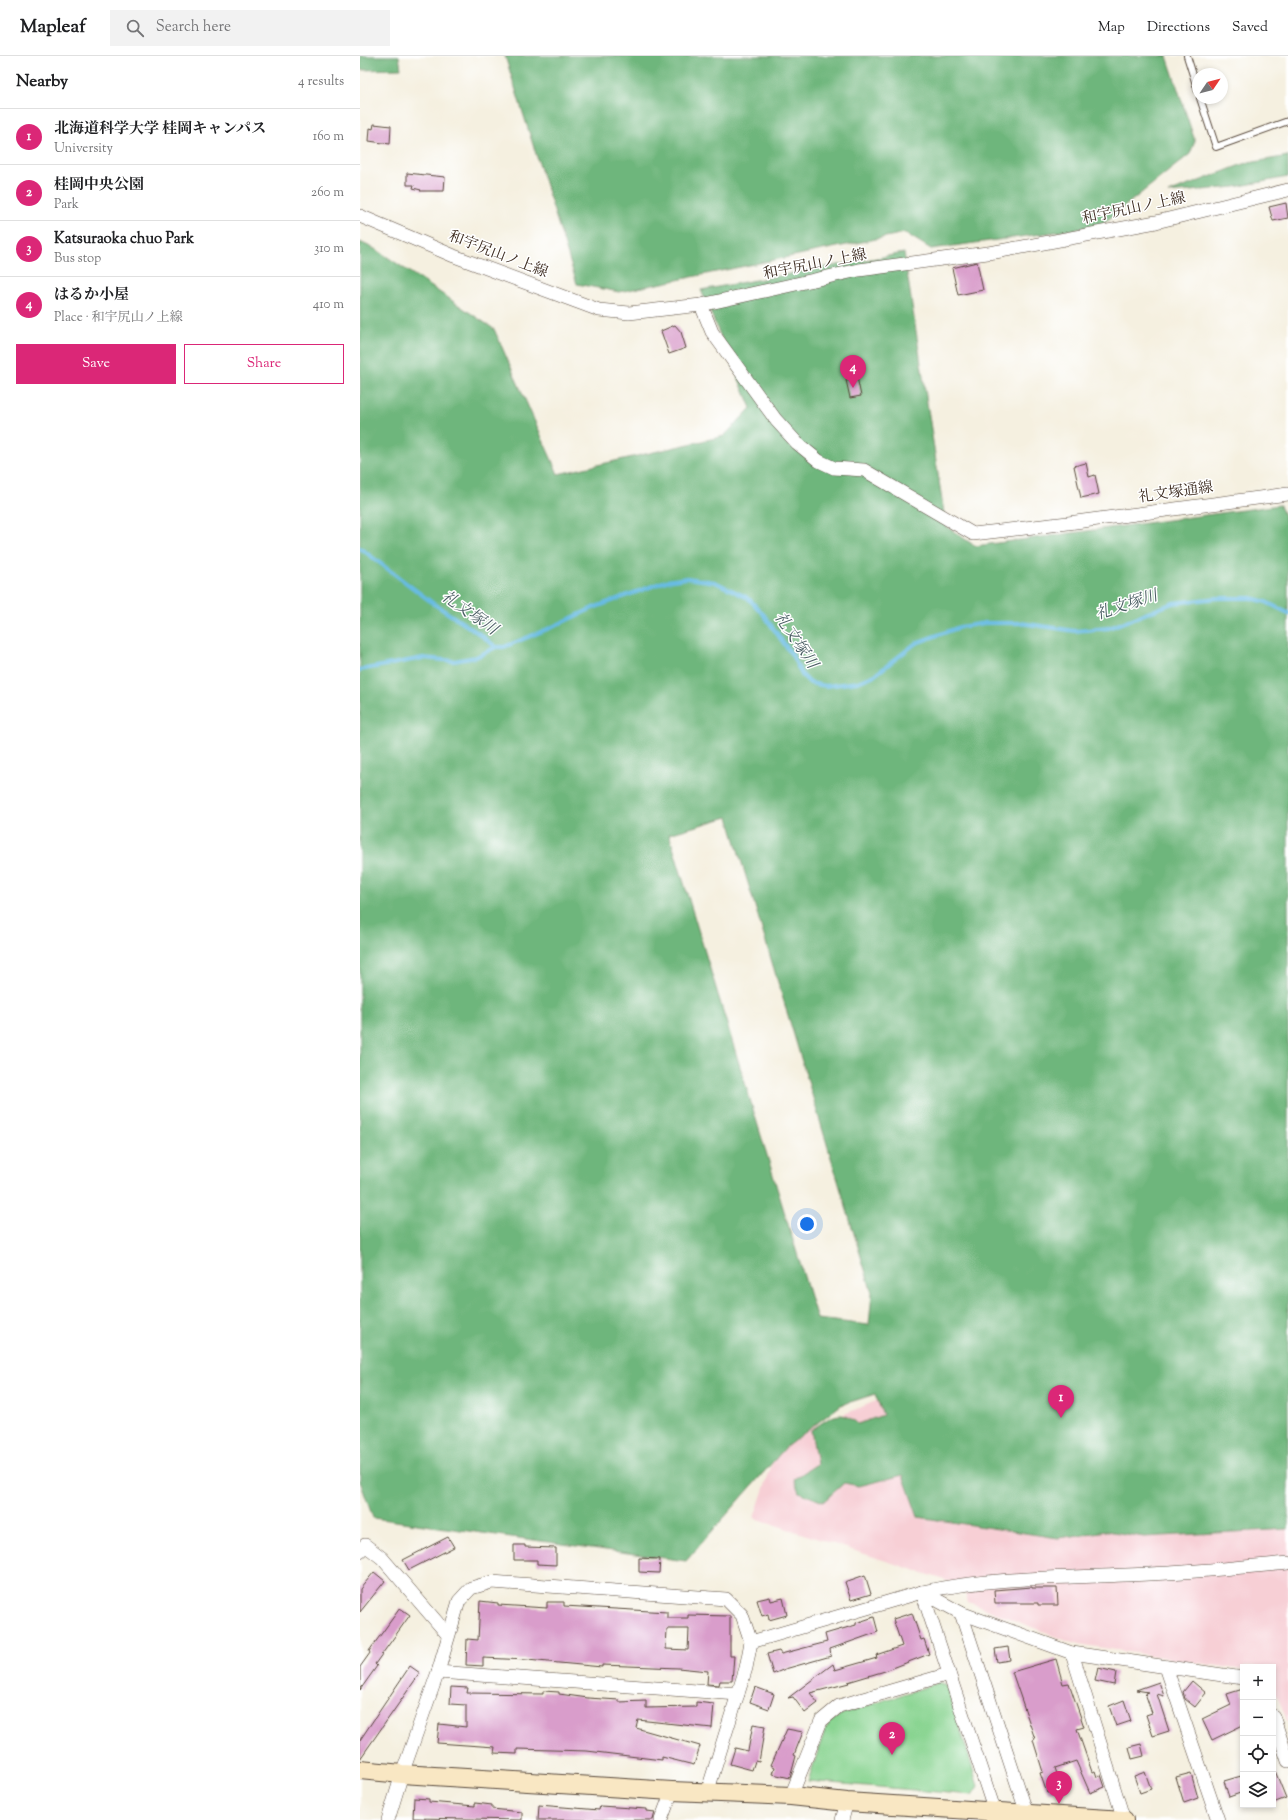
<!DOCTYPE html>
<meta charset="utf-8">
<style>
:root{--surface:#fff;--page:#f2f2f2;--text:#202124;--muted:#757577;--line:#e0e0e0;--accent:#db2777}
body{margin:0;font-family:"Sorts Mill Goudy","Noto Serif JP",serif;background:var(--page);color:var(--text)}
.controls{position:absolute;right:12px;bottom:12px;display:grid;overflow:hidden;border-radius:0px;box-shadow:0 2px 6px #0003}
.controls button{width:36px;height:36px;display:grid;place-items:center;padding:0;border:0;border-bottom:1px solid var(--line);background:var(--surface);color:var(--text);font:20px sans-serif}
.compass{position:absolute;left:832px;top:12px;width:36px;height:36px;border-radius:50%;background:var(--surface);box-shadow:0 2px 6px #0003;rotate:55deg}
.you{position:absolute;left:447px;top:1168px;width:14px;height:14px;margin:-10px;border:3px solid #fff;border-radius:50%;background:#1a73e8;box-shadow:0 0 0 6px #1a73e833}
.badge{display:grid;place-items:center;width:26px;height:26px;border-radius:50%;background:var(--accent);color:#fff;font-size:13px;font-weight:700}
.pin{position:absolute;translate:-50% -33px;filter:drop-shadow(0 1px 2px #0008)}
.pin::after{content:'';position:absolute;top:21px;width:14px;height:12px;background:inherit;clip-path:polygon(0 0,100% 0,50% 100%)}
.list{margin:0;padding:0;list-style:none}
h2{display:flex;justify-content:space-between;align-items:center;height:52px;margin:0;padding:0 16px;font-size:17px}
h2 small{font-size:13px;font-weight:400;color:var(--muted)}
.list li{display:grid;grid-template-columns:26px 1fr auto;gap:12px;align-items:center;box-sizing:border-box;height:56px;padding:0 16px;border-top:1px solid var(--line)}
.list b{display:block;font-size:15px;white-space:nowrap}
.list p{margin:0;font-size:13px;white-space:nowrap;color:var(--muted)}
.list em{font-size:13px;font-style:normal;color:var(--muted)}
.actions{display:flex;gap:8px;padding:12px 16px}
.actions a{flex:1;padding:9px 0;border:1px solid var(--accent);border-radius:0px;text-align:center;font-size:14px;color:var(--accent)}
.actions .main{background:var(--accent);color:#fff}
.icon{flex:none;width:22px;height:22px;fill:none;stroke:currentColor;stroke-width:2;stroke-linecap:round;stroke-linejoin:round}
.map{position:relative;flex:none;width:928px;height:1764px;overflow:hidden}
header{display:flex;align-items:center;gap:24px;box-sizing:border-box;height:56px;padding:0 20px;background:var(--surface);border-bottom:1px solid var(--line)}
header strong{font-size:19px}
nav{display:flex;gap:22px;margin-inline-start:auto;font-size:14px}
.search{width:280px;height:36px;background:var(--page);display:flex;align-items:center;gap:10px;box-sizing:border-box;padding:0 14px;border-radius:0px;color:var(--muted);font-size:15px}
main{display:flex}
aside{flex:1;background:var(--surface)}
.map>svg:first-child{display:block}
.built{fill:#f7cfd5}
.green{fill:#89d491;stroke:#627f58}
.forest{fill:#6eb67b;stroke:#54704c;fill-rule:evenodd}
.lines{fill:none;stroke-linecap:round;stroke-linejoin:round}
.stream{stroke:#67bbe3;stroke-width:4}
.building{fill:#d99dcb;fill-rule:evenodd}
.lane-casing{stroke:#57483b;stroke-width:8}
.street-casing{stroke:#57483b;stroke-width:14}
.secondary-casing{stroke:#57483b;stroke-width:20}
.lane{stroke:#fff;stroke-width:6}
.street{stroke:#fff;stroke-width:13}
.secondary{stroke:#f9e7c3;stroke-width:18}
.labels{text-anchor:middle;dominant-baseline:central;stroke-width:3;stroke-linejoin:round;paint-order:stroke}
.street-label{font-size:15px;fill:#3b2a1e;stroke:#fff}
.water-label{font-size:16px;font-style:italic;fill:#4a5d63;stroke:#fff}
</style>
<header>
<strong>Mapleaf</strong>
<div class="search"><svg class="icon" aria-label="search" viewBox="0 0 24 24"><circle cx="10" cy="10" r="6"/><path d="M15 15l6 6"/></svg>Search here</div>
<nav><a>Map</a><a>Directions</a><a>Saved</a></nav>
</header>
<main>
<aside>
<h2>Nearby<small>4 results</small></h2>
<ul class="list">
<li><span class="badge">1</span><div><b>北海道科学大学 桂岡キャンパス</b><p>University</p></div><em>160 m</em></li>
<li><span class="badge">2</span><div><b>桂岡中央公園</b><p>Park</p></div><em>260 m</em></li>
<li><span class="badge">3</span><div><b>Katsuraoka chuo Park</b><p>Bus stop</p></div><em>310 m</em></li>
<li><span class="badge">4</span><div><b>はるか小屋</b><p>Place · 和宇尻山ノ上線</p></div><em>410 m</em></li>
</ul>
<div class="actions"><a class="main">Save</a><a>Share</a></div>
</aside>
<div class="map">
<svg width="928" height="1764" viewBox="0 0 928 1764">
<rect width="100%" height="100%" fill="#fff"/>
<filter id="ink" filterUnits="userSpaceOnUse"><feTurbulence type="fractalNoise" baseFrequency=".025" numOctaves="2"/><feDisplacementMap in="SourceGraphic" scale="8" xChannelSelector="R" yChannelSelector="G"/><feConvolveMatrix kernelMatrix="1 2 1 2 8 2 1 2 1" color-interpolation-filters="sRGB"/></filter>
<filter id="wash" filterUnits="userSpaceOnUse"><feTurbulence type="fractalNoise" baseFrequency=".012" numOctaves="4" result="noise"/><feDisplacementMap in="SourceGraphic" scale="16" xChannelSelector="R" yChannelSelector="G"/><feGaussianBlur stdDeviation="0.9" result="paint"/><feColorMatrix in="noise" values="0 0 0 0 0 0 0 0 0 0 0 0 0 0 0 0 0 1.4 0 .05"/><feComposite in="paint" operator="in"/></filter>
<g filter="url(#wash)">
<rect width="100%" height="100%" fill="#f5f0e0"/>
<path class="built" d="M928,1041v626l-15,-37v-19h-30v3l-171,-27 -104,-41 -5,-16 -209,-68 26,-78 106,-43z"/>
<path class="green" d="M578,1627l9,3 31,100 -6,9 -164,-14 17,-51 7,-9 10,-7z"/>
<g class="forest">
<path d="M0,0h39l2,13 -41,1z"/>
<path d="M145,0h662l28,85 -5,13 -90,72 -169,23 -26,-16 -286,59 -42,-8z"/>
<path d="M928,100v21l-53,10 -67,6 75,-29z"/>
<path d="M0,186l17,8 117,79 64,145 166,-38 27,-28 -50,-118 203,-37 42,273 29,20 305,-41 8,21v1003l-144,8 -37,-6 -49,7 -140,-21 -15,-42 -44,11 -15,-3 -21,19 -24,-10 -5,-13 23,-15 -6,-34c18,-11 28,-24 47,-6l25,-9 -8,-21 -34,11 -55,42 -100,114 -313,-43 -13,-37zM368,761l144,476 -3,32 -52,-6 -148,-485z"/>
</g>
<g class="lines">
<g class="stream">
<path d="M0,492l74,56 47,31 15,12"/>
<path d="M0,614l63,-12 31,3 22,-4 20,-10h8l46,-19 43,-20 73,-27 21,-3 28,4 33,16 16,17 28,40 10,20 8,8 16,3 32,-4 17,-7 41,-32 44,-16 25,-4h36l54,8 34,-3 64,-25 45,-5h33l15,4 22,11"/>
</g>
</g>
<g id="blocks">
<g class="building">
<path d="M14,68l17,2 -1,18 -21,-3 1,-13 3,1z"/>
<path d="M47,117l38,4 -1,14h-24l1,-1 -8,-2 1,-3h-7z"/>
<path d="M926,147l2,15 -15,3 -4,-14z"/>
<path d="M617,206l6,28 -25,5 -6,-27z"/>
<path d="M315,269l6,7 5,16 -17,6 -8,-23z"/>
<path d="M497,321l4,19 -11,2 -4,-18z"/>
<path d="M726,407l3,14 6,-2 4,19 -18,4 -7,-32z"/>
<path d="M88,1481l6,10 -45,23 -6,-10z"/>
<path d="M154,1489h11v2l31,1v17l-19,-1v-4h-23z"/>
<path d="M279,1502l21,1 -1,14 -20,-1z"/>
<path d="M14,1516l11,9 -25,31v-23z"/>
<path d="M505,1519l6,19 -20,6 -6,-18z"/>
<path d="M672,1531v1h25l1,17h-20v-2h-43l-1,-13z"/>
<path d="M410,1541l1,4 12,-3 4,17 -18,5 -1,-6 -6,2 -5,-16z"/>
<path d="M120,1545l18,2v2l49,3v-6h17v4l103,6v6h21v-3l42,1v40h4l-2,25h-12l-1,4 -12,-1 1,-13 -30,-3 -76,-3v2l-75,-7 -44,-2v8l-17,-1 1,-26 11,1zM307,1573h22l-1,21 -22,-1z"/>
<path d="M40,1552l10,7 -35,49 2,2 -17,24v-23l10,-14 -1,-2z"/>
<path d="M552,1557l9,27 3,-1 5,15 -44,17 -37,11 1,1 -39,10 8,10 -13,10 -12,-16 -5,1 45,-34 2,6 42,-12 -1,-3 26,-9 -9,-27z"/>
<path d="M514,1561l4,15 -48,17 1,7 -46,13 -12,5 -6,-20 12,-3 2,3 46,-12 -2,-8 31,-9v-2z"/>
<path d="M648,1591l2,13 -13,2 -2,-13z"/>
<path d="M696,1603l7,25 6,-1 10,29 5,15 -7,2 15,43 3,-1 2,6 4,-2 4,12 -15,6 -14,-32 -21,7 7,20 -15,5 -7,-20 3,-1 -10,-32 2,-1 -23,-67z"/>
<path d="M50,1610l10,7 -60,86v-19z"/>
<path d="M738,1612l18,4 -2,13 -19,-4z"/>
<path d="M832,1625l14,12 -11,14 -10,-8 -2,-7z"/>
<path d="M799,1626l5,14 -7,-2 12,37 -16,5 -7,-21 6,-2 -7,-20 3,-1 -12,-2z"/>
<path d="M91,1631l17,1 -1,5 76,1v-3l16,1v2l29,4 31,2v2l27,-1v7l50,-1v-5l18,2 -2,24 -74,-8 -2,8 64,18 -6,19 -32,-8v3l-75,-9 -70,-2v5l-23,-1 1,-6 -58,-4 2,-19 27,3v-22l-16,-1z"/>
<path d="M395,1631l19,7 -5,15 -19,-7z"/>
<path d="M883,1633v36l-31,15 -10,-21 29,-14 -4,-11z"/>
<path d="M764,1644l7,21 -15,5 -7,-20z"/>
<path d="M393,1668l12,2 -6,36 -4,-1 -3,9 -22,-6 5,-16 13,3z"/>
<path d="M427,1673l16,3 -9,23 2,1 -6,22 -17,-4 2,-7 -4,-2z"/>
<path d="M781,1688l3,12 -12,3 -3,-12z"/>
<path d="M913,1710l13,32 -13,5z"/>
<path d="M785,1716l6,17 -11,4 -6,-17z"/>
<path d="M831,1717l7,25 -14,5 -8,-26z"/>
<path d="M881,1720l2,16 -14,5 -5,-16z"/>
<path d="M54,1742l15,1v3l46,4v-3l17,2v4l30,3v8l-109,-2z"/>
<path d="M179,1749l60,5 1,-4 47,3v2l8,1 -2,8h-115z"/>
</g>
</g>
</g>
<g filter="url(#ink)">
<use href="#blocks" fill-opacity="0" stroke="#57483b" stroke-width="1"/>
<g class="lines">
<defs>
<g id="lane">
<path d="M827,0l11,35"/>
<path d="M840,42l16,49 72,-26"/>
</g>
<g id="street">
<path d="M0,160l94,40 145,54 30,3 72,-8 158,-35 136,-18 161,-30 132,-32"/>
<path d="M341,249l11,27 64,88 21,23 22,18 15,7 30,2 109,64 95,-11 220,-29"/>
<path d="M0,1495l5,-6 17,13 66,77"/>
<path d="M562,1536l39,21 111,40 171,25"/>
<path d="M562,1536l75,226"/>
<path d="M601,1557l68,207"/>
<path d="M391,1586l171,-50c74,-16 151,-14 227,-18 46,-2 93,-7 139,-11"/>
<path d="M712,1597l52,167"/>
<path d="M806,1611l52,153"/>
<path d="M78,1616l300,22"/>
<path d="M913,1660l15,45"/>
<path d="M431,1740l30,-75 18,-15 110,-32"/>
<path d="M28,1764l14,-46 36,-102 21,-71 12,-13 21,-6 234,17 16,16 9,27 -5,26 -39,125"/>
<path d="M301,1764l11,-29"/>
<path d="M482,1764l5,-18"/>
</g>
<path id="secondary" d="M0,1714l42,4 270,17 119,5 56,6 277,18"/>
</defs>
<use href="#lane" class="lane-casing"/>
<use href="#street" class="street-casing"/>
<use href="#secondary" class="secondary-casing"/>
<use href="#lane" class="lane"/>
<use href="#street" class="street"/>
<use href="#secondary" class="secondary"/>
</g>
</g>
<g class="labels">
<g class="street-label">
<text transform="translate(774 153) rotate(-12)">和宇尻山ノ上線</text>
<text transform="translate(138 199) rotate(21)">和宇尻山ノ上線</text>
<text transform="translate(455 209) rotate(-11)">和宇尻山ノ上線</text>
<text transform="translate(816 437) rotate(-8)">礼文塚通線</text>
</g>
<g class="water-label">
<text transform="translate(767 550) rotate(-18)">礼文塚川</text>
<text transform="translate(109 558) rotate(35)">礼文塚川</text>
<text transform="translate(435 585) rotate(56)">礼文塚川</text>
</g>
</g>
</svg>
<div class="controls">
<button>+</button>
<button>−</button>
<button><svg class="icon" aria-label="locate" viewBox="0 0 24 24"><circle cx="12" cy="12" r="6"/><path d="M12 2v4M12 18v4M2 12h4M18 12h4"/></svg></button>
<button><svg class="icon" aria-label="layers" viewBox="0 0 24 24"><path d="M12 4l9 5-9 5-9-5zM3 14l9 5 9-5"/></svg></button>
</div>
<svg class="compass" viewBox="-18 -18 36 36"><path d="M0-13l5 13h-10z" fill="#e53935"/><path d="M0 13l5-13h-10z" fill="#757577"/></svg>
<div class="you"></div>
<div class="pin badge" style="left:701px;top:1362px">1</div>
<div class="pin badge" style="left:532px;top:1699px">2</div>
<div class="pin badge" style="left:699px;top:1748px">3</div>
<div class="pin badge" style="left:493px;top:332px">4</div>
</div>
</main>
